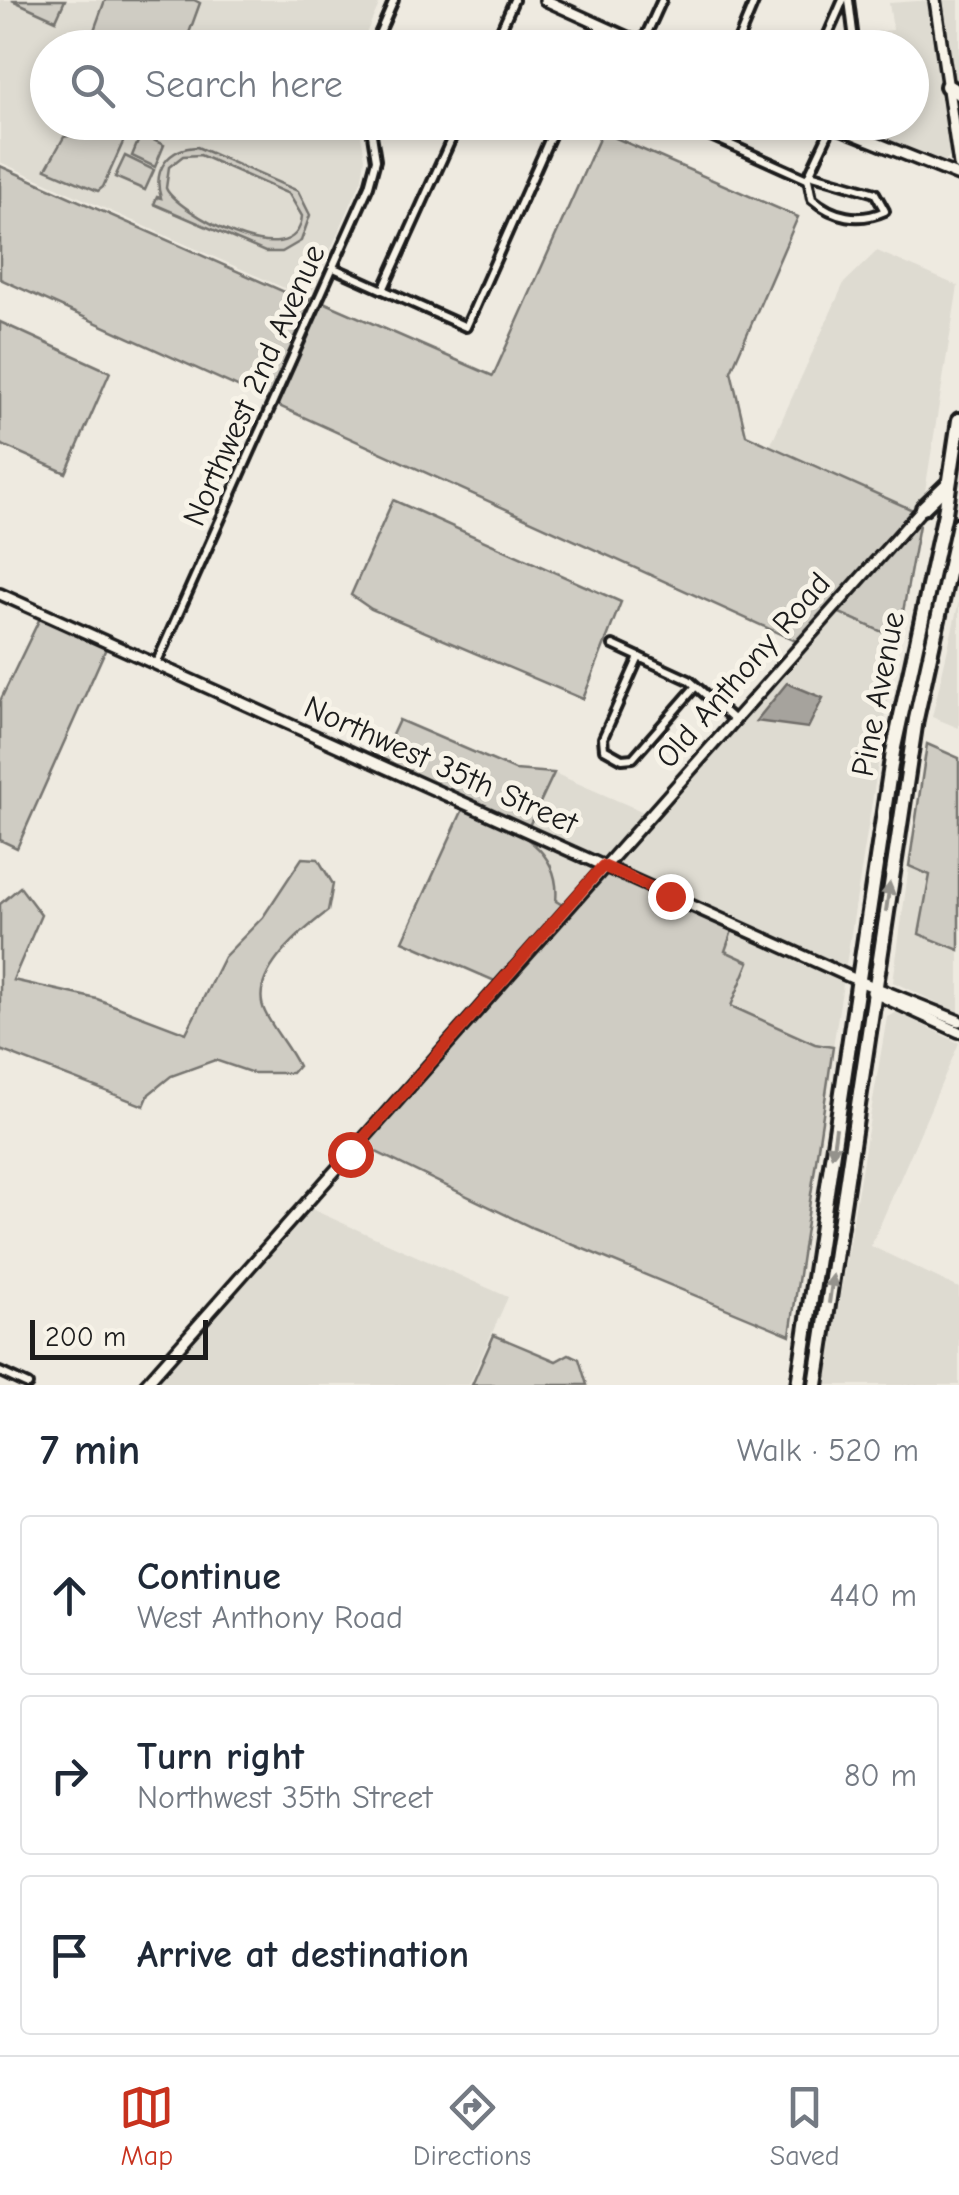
<!DOCTYPE html>
<meta charset="utf-8">
<style>
:root{--surface:#fff;--page:#f6f6f7;--text:#1f2937;--muted:#747a83;--line:#e0e1e3;--accent:#c8321e}
body{margin:0;font-family:"Comic Neue",sans-serif;background:var(--page);color:var(--text)}
.scale{position:absolute;left:30px;bottom:25px;width:178px;box-sizing:border-box;padding-left:10px;border:5px solid #1c1c1c;border-top:0;font-size:28px;line-height:35px;white-space:nowrap;color:#1c1c1c;-webkit-text-stroke:8px #f7f3e8;paint-order:stroke}
.stop{position:absolute;width:30px;height:30px;margin:-22px;border:8px solid #c8321e;border-radius:50%;background:#fff}
.stop.end{background:#c8321e;border-color:#fff;box-shadow:0 2px 10px #0008}
.list{margin:0;padding:0;list-style:none}
h2{display:flex;justify-content:space-between;align-items:center;height:130px;margin:0;padding:0 40px;font-size:42px}
h2 small{font-size:32px;font-weight:400;color:var(--muted)}
.list li{display:grid;grid-template-columns:65px 1fr auto;gap:30px;align-items:center;box-sizing:border-box;height:160px;margin:0 20px 20px;padding:0 20px;border:2px solid var(--line);border-radius:10px}
.list b{display:block;font-size:38px;white-space:nowrap}
.list p{margin:0;font-size:32px;white-space:nowrap;color:var(--muted)}
.list em{font-size:32px;font-style:normal;color:var(--muted)}
.icon{flex:none;width:55px;height:55px;fill:none;stroke:currentColor;stroke-width:2;stroke-linecap:round;stroke-linejoin:round}
.map{position:relative;flex:none;width:959px;height:1385px;overflow:hidden}
.search{position:absolute;background:var(--surface);box-shadow:0 5px 15px #0003;left:30px;right:30px;top:30px;height:110px;display:flex;align-items:center;gap:25px;box-sizing:border-box;padding:0 35px;border-radius:55px;color:var(--muted);font-size:38px}
.sheet{height:670px;background:var(--surface)}
nav{display:flex;justify-content:space-around;align-items:center;box-sizing:border-box;height:140px;border-top:2px solid var(--line);background:var(--surface);font-size:28px;color:var(--muted)}
nav a{display:grid;justify-items:center;gap:5px}
nav .on{color:var(--accent)}
.map>svg:first-child{display:block}
.built{fill:#dedbd1}
.green{fill:#cfccc3;stroke:#767470;stroke-width:2.5;fill-rule:evenodd}
.water{fill:#a6a39d;stroke:#6f6d69;stroke-width:2.5}
.lines{fill:none;stroke-linecap:round;stroke-linejoin:round}
.street-casing{stroke:#1c1c1c;stroke-width:14}
.secondary-casing{stroke:#1c1c1c;stroke-width:16}
.highway-casing{stroke:#1c1c1c;stroke-width:20}
.street{stroke:#f7f3e8;stroke-width:6}
.secondary{stroke:#f7f3e8;stroke-width:9}
.highway{stroke:#f7f3e8;stroke-width:12}
.oneway{fill:#94928c}
.route{stroke:#c8321e;stroke-width:12}
.labels{text-anchor:middle;dominant-baseline:central;stroke-width:10;stroke-linejoin:round;paint-order:stroke}
.street-label{font-size:32px;fill:#1c1c1c;stroke:#f7f3e8}
</style>
<div class="map">
<svg width="959" height="1385" viewBox="0 0 959 1385">
<rect width="100%" height="100%" fill="#eeeae0"/>
<filter id="ink" filterUnits="userSpaceOnUse"><feTurbulence type="fractalNoise" baseFrequency=".01" numOctaves="2"/><feDisplacementMap in="SourceGraphic" scale="20" xChannelSelector="R" yChannelSelector="G"/><feConvolveMatrix kernelMatrix="1 2 1 2 8 2 1 2 1" color-interpolation-filters="sRGB"/></filter>
<g filter="url(#ink)">
<g class="built">
<path d="M0,0h381l-21,47 -312,1v74l311,1 6,35 -3,21 -53,120 -309,-137z"/>
<path d="M932,0l21,153 -11,12 -71,-26 -2,-16 43,-1v-74l-54,-1 -1,-13 36,-4 -4,-27z"/>
<path d="M938,0h21v89l-10,-6z"/>
<path d="M877,251l81,35 -35,218 -8,7 -145,-65 74,-163z"/>
<path d="M959,601v127l-27,-11z"/>
<path d="M833,610l65,29 -53,332 -236,-106z"/>
<path d="M554,773l92,40 -43,49 -75,-34z"/>
<path d="M530,837l68,31 -34,38 -8,-5z"/>
<path d="M909,866l21,8 -11,60 40,16v63l-66,-31z"/>
<path d="M733,928l111,50 -11,69 -18,-3 -85,-38 -6,-55z"/>
<path d="M897,1012l62,31 -88,203 88,42v97h-134l62,-368z"/>
<path d="M309,1208l199,89 -39,88h-313z"/>
</g>
<g class="green">
<path d="M12,0h53l-9,20z"/>
<path d="M105,0h89l6,3 -16,44h-96z"/>
<path d="M99,128l25,12 -21,47 -5,4 -52,-22 18,-32z"/>
<path d="M602,132l196,85 -67,154 15,64 169,76 -117,131 -798,-363v-113l307,136 5,-5 181,79z"/>
<path d="M141,134l23,11 -9,22 -23,-11z"/>
<path d="M197,147l101,44 12,24 -9,26 -19,11h-17l-111,-48 3,-7 4,1c-9,-28 7,-50 36,-51zM200,155l89,39 13,22c-5,64 -128,-6 -136,-28l3,-21 14,-11z"/>
<path d="M125,156l29,14 -9,20 -30,-13z"/>
<path d="M0,322l110,50 -44,101 -66,-29z"/>
<path d="M393,500l228,102 -38,97 -212,-90 -20,-14z"/>
<path d="M921,514l-23,125 -65,-29z"/>
<path d="M41,616l66,30 -90,202 -17,-8v-139z"/>
<path d="M399,720l116,50 39,3 -26,55 -148,-67z"/>
<path d="M927,744l32,14v192l-40,-16 11,-59 -21,-9z"/>
<path d="M464,807c43,19 98,37 92,94l8,5 -207,236 138,-161 -92,-40z"/>
<path d="M302,858l16,1 15,25 -5,27c-25,19 -81,64 -63,101 9,19 24,35 33,54l-6,7h-39l-38,-13 -44,16 -22,18 -5,12 -144,-56v-146l20,-17 21,28 -28,65 84,19 89,34 38,-76 39,-40z"/>
<path d="M604,870l129,58 -8,23 24,11 -18,44 84,38 18,3 -43,288 -257,-107 -171,-83z"/>
<path d="M494,1335l62,26 13,-7 10,5 8,26h-115z"/>
</g>
<path class="water" d="M787,683l36,15 -15,30 -52,-7z"/>
<g class="lines">
<defs>
<g id="street">
<path d="M849,0l6,48"/>
<path d="M642,44l20,-44"/>
<path d="M373,48l21,-48"/>
<path d="M493,48l21,-48"/>
<path d="M591,48l10,-23"/>
<path d="M735,48l20,-48"/>
<path d="M822,48l21,-48"/>
<path d="M680,122l127,57 25,-53"/>
<path d="M866,122l2,19"/>
<path d="M808,179l4,20c21,18 47,24 73,12l-10,-18 -65,-19"/>
<path d="M334,268l132,59 91,-205"/>
<path d="M383,290l76,-168"/>
<path d="M613,645l26,12"/>
<path d="M156,664l213,-478 7,-26 -6,-38"/>
<path d="M696,686l-63,72 -11,1 -18,-10 -1,-11 36,-81 50,23 44,39"/>
<path d="M0,1372l28,13"/>
</g>
<g id="secondary">
<path d="M545,0l106,48"/>
<path d="M935,0l24,165"/>
<path d="M824,122l135,54"/>
<path d="M0,594l859,387 100,40"/>
<path d="M872,992l87,40"/>
<path d="M145,1385l778,-877"/>
</g>
<g id="highway">
<path d="M947,86l12,7"/>
<path d="M923,508l26,-25"/>
<path d="M798,1385l95,-633 52,-239 14,-93"/>
<path d="M816,1385l100,-666 43,-195"/>
</g>
</defs>
<use href="#street" class="street-casing"/>
<use href="#secondary" class="secondary-casing"/>
<use href="#highway" class="highway-casing"/>
<use href="#street" class="street"/>
<use href="#secondary" class="secondary"/>
<use href="#highway" class="highway"/>
</g>
<defs><path id="oneway-solid" d="M-6-.8H1V-3.2L6.5 0L1 3.2V.8H-6Z" transform="scale(2.5)"/></defs>
<g class="oneway">
<use href="#oneway-solid" transform="translate(888 897) rotate(-82)"/>
<use href="#oneway-solid" transform="translate(834 1142) rotate(98)"/>
<use href="#oneway-solid" transform="translate(831 1289) rotate(-82)"/>
</g>
</g>
<g class="lines" filter="url(#ink)">
<path class="route" d="M350,1154l253,-288 67,30"/>
</g>
<g class="labels">
<g class="street-label">
<text transform="translate(254 385) rotate(-66)">Northwest 2nd Avenue</text>
<text transform="translate(743 670) rotate(-49)">Old Anthony Road</text>
<text transform="translate(878 694) rotate(-79)">Pine Avenue</text>
<text transform="translate(441 765) rotate(24)">Northwest 35th Street</text>
</g>
</g>
</svg>
<div class="scale">200 m</div>
<div class="stop" style="left:350px;top:1154px"></div>
<div class="stop end" style="left:670px;top:896px"></div>
<div class="search"><svg class="icon" aria-label="search" viewBox="0 0 24 24"><circle cx="10" cy="10" r="6"/><path d="M15 15l6 6"/></svg>Search here</div>
</div>
<section class="sheet">
<h2>7 min<small>Walk · 520 m</small></h2>
<ul class="list">
<li><svg class="icon" aria-label="ahead" viewBox="0 0 24 24"><path d="M12 20V5M6 11l6-6 6 6"/></svg><div><b>Continue</b><p>West Anthony Road</p></div><em>440 m</em></li>
<li><svg class="icon" aria-label="right" viewBox="0 0 24 24"><path d="M7 20v-9h11M14 6l5 5-5 5"/></svg><div><b>Turn right</b><p>Northwest 35th Street</p></div><em>80 m</em></li>
<li><svg class="icon" aria-label="arrive" viewBox="0 0 24 24"><path d="M6 21V4h12l-3 4 3 4H6"/></svg><div><b>Arrive at destination</b></div></li>
</ul>
</section>
<nav>
<a class="on"><svg class="icon" aria-label="map" viewBox="0 0 24 24"><path d="M3 6l6-2 6 2 6-2v14l-6 2-6-2-6 2zM9 4v14M15 6v14"/></svg>Map</a>
<a><svg class="icon" aria-label="directions" viewBox="0 0 24 24"><path d="M12 3l9 9-9 9-9-9zM9 14v-3h6M13 9l2 2-2 2"/></svg>Directions</a>
<a><svg class="icon" aria-label="saved" viewBox="0 0 24 24"><path d="M7 4h10v16l-5-4-5 4z"/></svg>Saved</a>
</nav>
